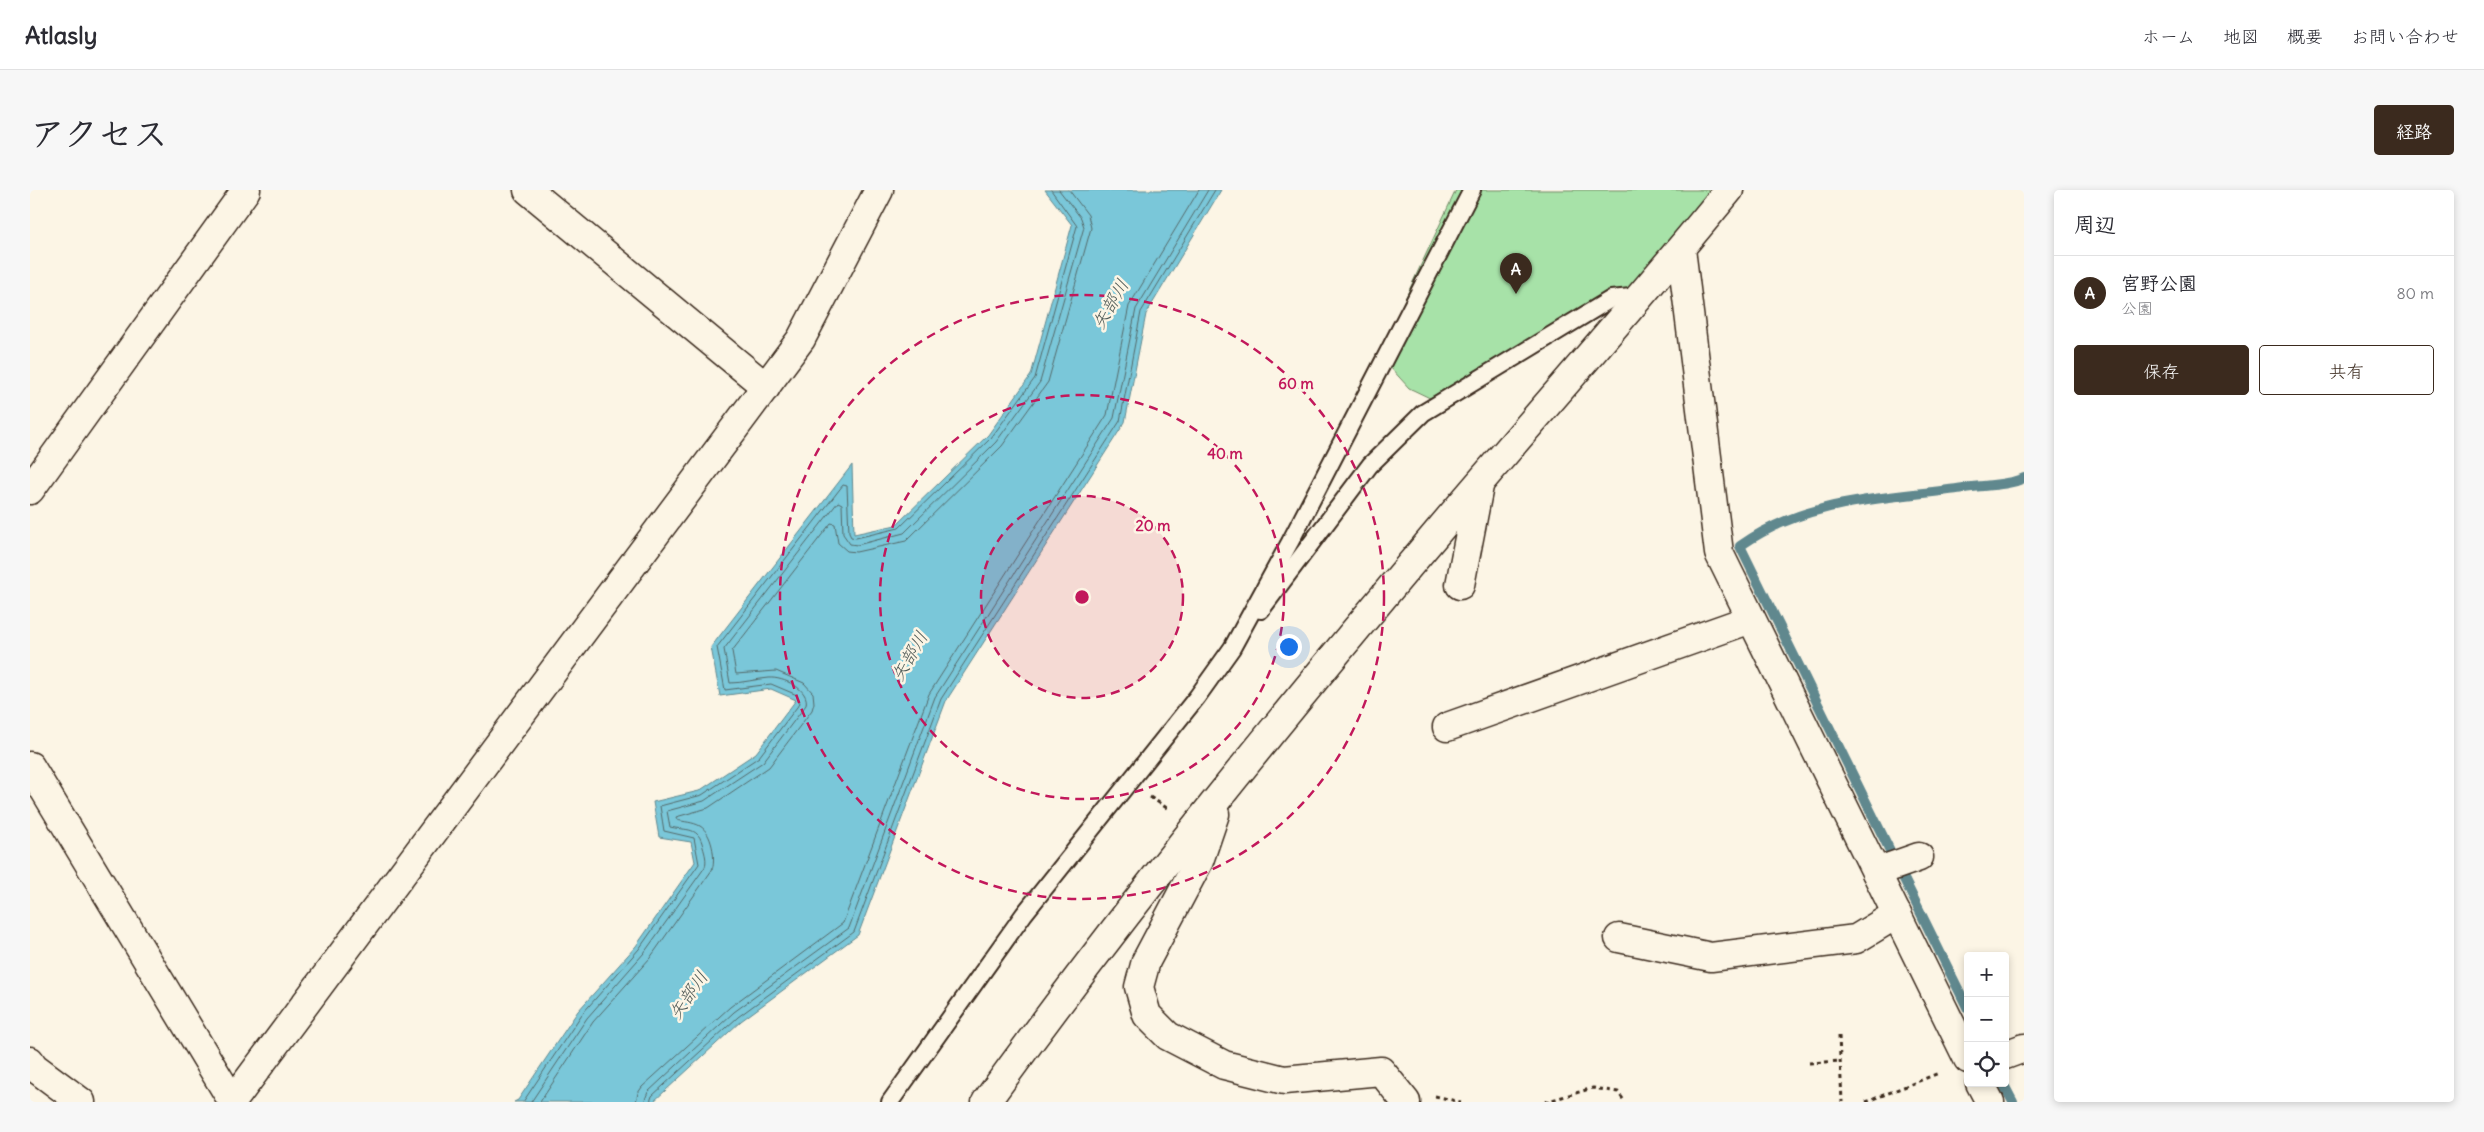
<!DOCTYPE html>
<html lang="ja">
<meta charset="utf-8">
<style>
:root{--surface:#fff;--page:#f7f7f7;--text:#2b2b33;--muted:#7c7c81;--line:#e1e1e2;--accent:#3b2a1e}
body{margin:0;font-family:Delius,"Klee One",sans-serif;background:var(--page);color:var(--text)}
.controls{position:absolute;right:15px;bottom:15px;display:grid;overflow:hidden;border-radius:5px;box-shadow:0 2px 8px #0003}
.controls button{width:45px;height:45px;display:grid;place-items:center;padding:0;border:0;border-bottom:1px solid var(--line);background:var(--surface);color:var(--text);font:25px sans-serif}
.you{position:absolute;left:1258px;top:456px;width:18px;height:18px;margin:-12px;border:4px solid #fff;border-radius:50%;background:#1a73e8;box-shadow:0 0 0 8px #1a73e833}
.badge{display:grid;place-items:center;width:32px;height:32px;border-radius:50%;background:var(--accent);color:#fff;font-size:16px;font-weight:700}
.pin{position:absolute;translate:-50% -41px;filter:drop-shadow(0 1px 2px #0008)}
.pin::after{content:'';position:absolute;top:26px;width:18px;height:15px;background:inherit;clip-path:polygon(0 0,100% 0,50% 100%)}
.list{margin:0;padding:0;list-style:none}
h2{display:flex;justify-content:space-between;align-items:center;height:65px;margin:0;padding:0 20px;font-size:21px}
h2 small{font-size:16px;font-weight:400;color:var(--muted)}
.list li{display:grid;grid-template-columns:32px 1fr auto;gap:15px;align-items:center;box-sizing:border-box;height:75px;padding:0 20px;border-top:1px solid var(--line)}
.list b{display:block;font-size:19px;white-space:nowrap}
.list p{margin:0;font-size:16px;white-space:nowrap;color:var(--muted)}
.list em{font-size:16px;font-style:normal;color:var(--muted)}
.actions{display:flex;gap:10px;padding:15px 20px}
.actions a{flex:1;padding:11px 0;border:1px solid var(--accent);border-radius:5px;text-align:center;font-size:18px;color:var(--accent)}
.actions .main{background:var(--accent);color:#fff}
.icon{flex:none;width:28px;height:28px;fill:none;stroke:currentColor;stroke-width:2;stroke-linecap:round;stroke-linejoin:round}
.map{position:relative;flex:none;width:1994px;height:912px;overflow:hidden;border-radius:5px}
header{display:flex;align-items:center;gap:30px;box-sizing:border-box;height:70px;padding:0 25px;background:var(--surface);border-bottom:1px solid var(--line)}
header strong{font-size:24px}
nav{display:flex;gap:28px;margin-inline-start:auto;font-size:18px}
.intro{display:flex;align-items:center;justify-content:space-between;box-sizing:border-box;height:120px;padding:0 30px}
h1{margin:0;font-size:35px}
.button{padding:12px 22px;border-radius:5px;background:var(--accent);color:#fff;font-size:18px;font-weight:700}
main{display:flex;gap:30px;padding:0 30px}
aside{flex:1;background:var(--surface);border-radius:5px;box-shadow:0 2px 8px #0003}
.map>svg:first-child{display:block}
.green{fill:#a7e2a8;stroke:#718663}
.water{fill:#7ac7d9;stroke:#61888e}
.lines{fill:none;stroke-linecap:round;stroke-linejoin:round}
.shore{stroke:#546969;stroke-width:1}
.stream{stroke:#61888e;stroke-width:10}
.lane-casing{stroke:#3b2a1e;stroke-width:20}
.street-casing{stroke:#3b2a1e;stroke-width:31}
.path{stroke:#3b2a1e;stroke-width:3;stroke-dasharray:4 4;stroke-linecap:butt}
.lane{stroke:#fcf5e5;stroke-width:16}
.street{stroke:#fcf5e5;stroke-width:28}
.ring{fill:none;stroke:#c2185b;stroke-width:2.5;stroke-dasharray:9 6}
.labels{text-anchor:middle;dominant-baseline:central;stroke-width:5;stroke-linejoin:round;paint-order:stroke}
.water-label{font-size:18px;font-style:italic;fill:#4e5956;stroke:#fcf5e5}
.centre{fill:#c2185b;stroke:#fcf5e5;stroke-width:2.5}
.ring-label{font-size:15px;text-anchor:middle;font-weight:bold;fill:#c2185b;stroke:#fcf5e5;stroke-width:5;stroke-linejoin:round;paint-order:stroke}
</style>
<header>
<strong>Atlasly</strong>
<nav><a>ホーム</a><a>地図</a><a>概要</a><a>お問い合わせ</a></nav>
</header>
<div class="intro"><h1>アクセス</h1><a class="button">経路</a></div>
<main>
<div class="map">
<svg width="1994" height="912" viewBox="0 0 1994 912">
<rect width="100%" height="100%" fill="#fcf5e5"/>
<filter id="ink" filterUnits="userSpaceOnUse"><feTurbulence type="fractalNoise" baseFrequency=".02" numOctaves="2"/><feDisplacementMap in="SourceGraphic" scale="10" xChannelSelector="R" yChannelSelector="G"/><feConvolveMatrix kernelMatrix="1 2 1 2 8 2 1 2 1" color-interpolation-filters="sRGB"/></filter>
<g filter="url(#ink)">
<path class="green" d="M1426,0h257l-100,117 -156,88 -23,5 -25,-12 -19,-21 -7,-21z"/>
<path class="water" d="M1015,0h176l-75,124 -21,108 -179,279 -88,234 -117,86 -88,81h-139l4,-2 60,-89 58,-65 59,-84 -4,-20 -32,-5 -6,-35 46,-11 57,-38 40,-53 -25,-11 -51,7 -9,-49 141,-182 2,69 42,-9 92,-90 43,-60 41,-150z"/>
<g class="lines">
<g class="shore">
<path d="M493,912l59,-88 57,-65 60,-85 -5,-26 -30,-7 -4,-25 42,-11 57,-38 41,-54 -3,-8 -26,-11 -46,6 -8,-43 126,-162 4,1 2,47 2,4 5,1 43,-10 92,-90 44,-60 42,-152 -26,-36"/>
<path d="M501,912l56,-84 57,-65 61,-86c2,-7 0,-13 -2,-20 -4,-21 -16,-16 -33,-20l-3,-16 37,-10 59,-39 43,-57c4,-16 -23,-28 -37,-27 -13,1 -26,5 -39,5l-6,-34 114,-147 4,2 1,30 7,10 7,1 47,-12 92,-91 44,-60 44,-155 -3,-9 -22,-28"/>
<path d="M510,912l53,-80 57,-64 62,-88c4,-12 0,-37 -12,-44 -7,-4 -16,-4 -23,-6l-1,-3 32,-9 61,-41 43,-57 2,-7 -1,-10 -9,-10 -28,-12 -40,3 -4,-23 99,-128 4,1 3,19 9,8 9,1 50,-11 96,-95 46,-64 43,-154 -3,-13 -19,-25"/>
<path d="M606,912l2,-9 4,-6 88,-80 113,-84 86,-229 178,-279 22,-109 70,-116"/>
<path d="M614,912l4,-10 86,-80 115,-84 86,-231 179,-279 22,-109 72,-119"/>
<path d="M620,912l2,-6 86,-79 116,-85 87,-233 179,-278 21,-109 74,-122"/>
</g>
<g class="stream">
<path d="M1938,819l-228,-463c67,-48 146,-47 224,-58 18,-3 44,-2 60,-10"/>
<path d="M1973,893l10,19"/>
</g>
<defs>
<g id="lane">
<path d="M1231,420l109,-145 53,-52 188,-114 30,-3"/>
<path d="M860,912l134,-188 173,-217 35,-49 58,-106 182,-352"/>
</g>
<g id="street">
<path d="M498,0l238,197"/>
<path d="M1651,59l38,304 249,506"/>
<path d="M0,300l216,-300"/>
<path d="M1430,395l19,-99"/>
<path d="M1417,537l304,-108"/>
<path d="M0,576l203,336"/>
<path d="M1185,624l-16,47 -53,100 -7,26 8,28 21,21 56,29 60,15 97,-9 25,31"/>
<path d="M1846,682l43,-15"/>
<path d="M1589,748l92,19 145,-18 41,-25"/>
<path d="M1975,865l19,-7"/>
<path d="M0,871l4,6 47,35"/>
<path d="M1950,893l10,19"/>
<path d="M202,912l569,-763 78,-149"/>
<path d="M956,912c143,-198 298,-388 455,-574 96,-113 194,-223 288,-338"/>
</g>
</defs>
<use href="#lane" class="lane-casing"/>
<use href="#street" class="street-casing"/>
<g class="path">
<path d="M1120,607l20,13"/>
<path d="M1809,846l3,66"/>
<path d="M1779,873l32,-2"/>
<path d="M1405,906l26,6"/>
<path d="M1515,912l48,-14 25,4 7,10"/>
<path d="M1836,912l73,-29"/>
</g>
<use href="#lane" class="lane"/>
<use href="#street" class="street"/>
</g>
</g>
<circle cx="1052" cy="407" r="101" fill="#c2185b" fill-opacity=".12"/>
<g class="ring">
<circle cx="1052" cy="407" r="101"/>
<circle cx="1052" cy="407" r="202"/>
<circle cx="1052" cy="407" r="302"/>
</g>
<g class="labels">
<g class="water-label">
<text transform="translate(1080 114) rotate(-60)">矢部川</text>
<text transform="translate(879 466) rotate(-60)">矢部川</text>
<text transform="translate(658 805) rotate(-56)">矢部川</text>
</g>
</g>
<circle cx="1052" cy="407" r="8" class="centre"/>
<g class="ring-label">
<text x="1266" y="199">60 m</text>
<text x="1195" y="269">40 m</text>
<text x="1123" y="341">20 m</text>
</g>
</svg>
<div class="controls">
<button>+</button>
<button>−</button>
<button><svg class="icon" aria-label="locate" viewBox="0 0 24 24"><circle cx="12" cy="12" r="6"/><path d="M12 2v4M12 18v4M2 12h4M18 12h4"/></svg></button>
</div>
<div class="you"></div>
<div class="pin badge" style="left:1486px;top:104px">A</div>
</div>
<aside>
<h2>周辺<small></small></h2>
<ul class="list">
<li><span class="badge">A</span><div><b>宮野公園</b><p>公園</p></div><em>80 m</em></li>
</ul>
<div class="actions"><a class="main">保存</a><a>共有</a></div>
</aside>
</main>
